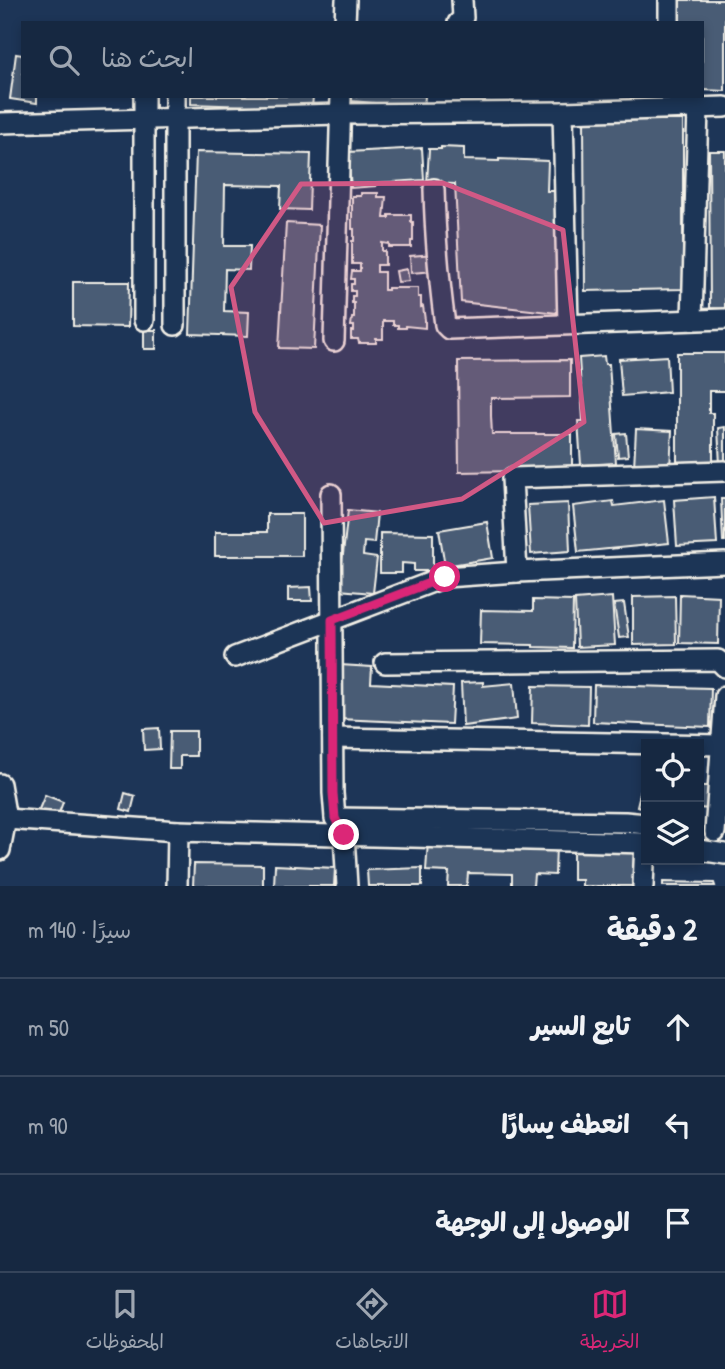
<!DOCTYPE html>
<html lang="ar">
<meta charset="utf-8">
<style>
:root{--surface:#162841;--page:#1f3048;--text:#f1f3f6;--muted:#9ea6b1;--line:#35445a;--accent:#db2777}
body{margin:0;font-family:"Patrick Hand","Playpen Sans Arabic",sans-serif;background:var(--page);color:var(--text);direction:rtl}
.controls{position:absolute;right:21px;bottom:21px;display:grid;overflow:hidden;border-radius:0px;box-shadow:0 4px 10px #0003}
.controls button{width:63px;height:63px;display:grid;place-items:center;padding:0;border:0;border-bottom:2px solid var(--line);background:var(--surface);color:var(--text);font:35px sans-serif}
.stop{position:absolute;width:21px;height:21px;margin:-16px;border:5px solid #db2777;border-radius:50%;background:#fff}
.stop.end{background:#db2777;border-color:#fff;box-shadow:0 2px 7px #0008}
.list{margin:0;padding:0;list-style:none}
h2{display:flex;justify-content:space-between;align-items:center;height:91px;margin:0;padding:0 28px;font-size:30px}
h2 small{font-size:23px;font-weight:400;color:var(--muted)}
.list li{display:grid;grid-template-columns:46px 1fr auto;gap:21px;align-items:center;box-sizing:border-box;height:98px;padding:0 28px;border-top:2px solid var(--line)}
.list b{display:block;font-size:26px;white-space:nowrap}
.list em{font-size:23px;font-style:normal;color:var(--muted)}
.icon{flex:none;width:38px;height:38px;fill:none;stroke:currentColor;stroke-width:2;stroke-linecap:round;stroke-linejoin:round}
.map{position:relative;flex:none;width:725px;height:886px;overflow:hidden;direction:ltr}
.search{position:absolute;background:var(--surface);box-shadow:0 4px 10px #0003;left:21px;right:21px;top:21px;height:77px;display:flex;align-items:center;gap:18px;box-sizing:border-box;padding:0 24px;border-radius:0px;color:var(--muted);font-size:26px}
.sheet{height:385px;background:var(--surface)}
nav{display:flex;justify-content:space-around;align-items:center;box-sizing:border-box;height:98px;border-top:2px solid var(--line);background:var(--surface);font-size:19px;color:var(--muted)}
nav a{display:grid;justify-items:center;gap:4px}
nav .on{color:var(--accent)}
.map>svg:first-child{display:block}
.building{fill:#485b74;stroke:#f4f1e8;stroke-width:2}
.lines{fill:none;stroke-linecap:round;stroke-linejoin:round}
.minor-casing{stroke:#f4f1e8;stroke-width:24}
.minor{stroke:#1d3557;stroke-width:19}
.route{stroke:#db2777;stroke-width:9}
.marked{fill:#d15985;fill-opacity:0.2;stroke:#d15985;stroke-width:5;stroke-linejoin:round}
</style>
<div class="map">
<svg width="725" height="886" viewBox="0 0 725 886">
<rect width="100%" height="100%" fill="#1d3557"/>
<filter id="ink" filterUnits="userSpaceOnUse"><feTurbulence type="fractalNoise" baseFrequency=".0143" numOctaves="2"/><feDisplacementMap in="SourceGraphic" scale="14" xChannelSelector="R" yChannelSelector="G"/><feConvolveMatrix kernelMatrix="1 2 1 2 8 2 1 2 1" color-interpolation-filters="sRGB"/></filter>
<g filter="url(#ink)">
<g class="building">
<path d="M674,0h51v91l-23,-1v-67h-28z"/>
<path d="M16,54l7,1v41h14v7l-27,-4z"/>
<path d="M191,96h122l-1,12 -121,-4z"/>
<path d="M352,96h73l-1,11 -73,-6z"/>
<path d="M584,120h99v169l-98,2z"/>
<path d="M441,147l23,1v12l35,1v-2l49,2 -1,30h10l-2,35h4l-2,87 -96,-11 -6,-118 -28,-1 2,-34h12z"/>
<path d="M422,148l2,32 -48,3v3l-25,2 -3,-36z"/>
<path d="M709,151h16v158l-15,-1z"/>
<path d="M196,152l115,2 -2,56 -29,-1 1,-23 -56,-1 -1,61h26l-1,24 -24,-1 -1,42 25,1 -1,24 -58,-2z"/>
<path d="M361,193h17v4h8l-2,21h5v-3h22v7h2v19h-2v6h-22v-3l-7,-1v8h3v14h-8v7h7v18h4v-2h30v9h3v10l2,-1 2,14v8l-19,-2v2h-8v-3h-5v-4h-10v18h-7v4h-17l-1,-4h-7v-8h3v-5h-3l1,-8h2v-15h-2v-7h3v-5h-4v-7h3v-5h-3l1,-8h8v-7h-8v-23h2v-12h-2v-33h9z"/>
<path d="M286,223l34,2 -6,124 -35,-1z"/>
<path d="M434,254l1,17 -24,2 -1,-17z"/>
<path d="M407,269l2,12 -11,1 -2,-11z"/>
<path d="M73,282h56l-1,45 -55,-1z"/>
<rect x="144" y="330" width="12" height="19"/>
<path d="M677,353h48v38h-16v22h4v52h-36z"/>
<path d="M604,356l1,8h4l7,99 -35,2 -3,-44h5l-4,-63z"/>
<path d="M667,356l2,36 -47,4 -3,-37z"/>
<path d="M570,360v37l-79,1v18l1,18h80v36l-113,2 -1,-111z"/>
<path d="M725,427v38h-5l-2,-37z"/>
<path d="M636,429l36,2 -2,38 -36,-2z"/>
<path d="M626,433l2,23 -10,1 -2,-23z"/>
<path d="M714,497l3,47 -40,2 -3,-46z"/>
<path d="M721,499h4v42h-2z"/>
<path d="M664,500l5,43 -91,9 -5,-46 40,-5 1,5z"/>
<path d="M568,503l2,48 -39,3 -3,-49z"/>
<path d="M348,510l29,3 -3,30 -10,-1 -1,14 14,2 -4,35 -34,-3z"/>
<path d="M267,514h35v42h-87v-24h52z"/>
<path d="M487,522l6,36 -48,8 -6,-36z"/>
<path d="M380,533l53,1v37h-19v-7l-12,-1v10h-22z"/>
<path d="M311,587l1,14h-24v-13z"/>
<path d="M680,594l39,2 -1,48 -39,-1z"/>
<path d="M675,596l1,48 -43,1v-48z"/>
<path d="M612,597l3,48 -38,2 -2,-47z"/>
<path d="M533,600l40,1 -1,47 -39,-1v-2l-53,-1 1,-34 52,1z"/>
<path d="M624,603l5,34 -10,1 -5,-34z"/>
<path d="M340,665l32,2 -1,16 82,4 -2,37 -113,-5z"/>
<path d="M483,682v4l31,-3 3,36 -54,7 -2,-43z"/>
<path d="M594,685l117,3 -1,39 -117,-5z"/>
<path d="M533,686l56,1 -1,38 -56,-2z"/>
<path d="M159,728l1,21 -16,1 -1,-21z"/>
<path d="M170,731h26v25h-16v13h-11z"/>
<path d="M644,777l2,1v30l-9,-2z"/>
<path d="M699,786h11l-1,23 -10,-1z"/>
<path d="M125,793l10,3 -4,16 -10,-3z"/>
<path d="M45,795l18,7 -7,19 -19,-7z"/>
<path d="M428,841l128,4 -1,30 -21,-1 -1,12h-21v-12l-44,-1 -1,13h-19l1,-14 -23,-1z"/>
<path d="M637,848l1,38h-56v-6h-9v-31z"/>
<path d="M194,864l69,1v21h-70z"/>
<path d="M275,865l60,3 -1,18h-60z"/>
<path d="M422,868v18h-54l-1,-16z"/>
<path d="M663,882l51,1 1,3h-52z"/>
</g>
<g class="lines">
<defs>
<g id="minor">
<path d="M669,0v23"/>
<path d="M345,23l1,-23"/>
<path d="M458,23l5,-5 -1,-18"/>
<path d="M563,112l162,-5"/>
<path d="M0,123l340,-9 223,-2 5,212"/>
<path d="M434,189c1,46 5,90 11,136l4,4 276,-10"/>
<path d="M144,320v-224"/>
<path d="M692,320l6,-212"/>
<path d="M175,325v-229"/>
<path d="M334,341l7,-245"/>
<path d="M331,494l2,299 2,25 9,17 3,51"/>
<path d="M517,572l-5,-94 213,-7"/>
<path d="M235,657l210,-80 72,-5 208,-9"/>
<path d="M385,663l333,-3 7,7"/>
<path d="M333,738l388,7"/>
<path d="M0,784l6,35 -6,31"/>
<path d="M335,818l290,4 21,2"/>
<path d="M0,822l6,-3 172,12"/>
<path d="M715,832l10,-136"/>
<path d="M699,850l26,4"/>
<path d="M177,886l1,-55 468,12"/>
<path d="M643,886l2,-43"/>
</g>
</defs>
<use href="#minor" class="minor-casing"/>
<use href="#minor" class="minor"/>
</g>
</g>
<g class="lines" filter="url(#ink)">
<path class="route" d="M344,835l-9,-17 -2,-25 -1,-173 113,-43"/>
</g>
<path class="marked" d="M443,183l120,47 21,192 -122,77 -138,24 -69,-111 -24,-125 70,-103z"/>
</svg>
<div class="controls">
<button><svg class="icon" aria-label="locate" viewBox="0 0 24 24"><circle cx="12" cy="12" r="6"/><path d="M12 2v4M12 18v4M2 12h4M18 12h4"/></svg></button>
<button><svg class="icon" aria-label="layers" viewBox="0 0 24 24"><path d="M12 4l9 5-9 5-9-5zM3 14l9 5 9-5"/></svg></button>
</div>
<div class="stop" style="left:445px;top:577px"></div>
<div class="stop end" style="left:344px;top:835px"></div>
<div class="search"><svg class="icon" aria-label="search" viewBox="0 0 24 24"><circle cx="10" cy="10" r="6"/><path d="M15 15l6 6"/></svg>ابحث هنا</div>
</div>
<section class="sheet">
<h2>2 دقيقة<small>سيرًا · 140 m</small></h2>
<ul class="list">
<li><svg class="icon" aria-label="ahead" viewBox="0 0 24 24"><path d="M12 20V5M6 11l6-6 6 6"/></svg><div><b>تابع السير</b></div><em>50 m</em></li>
<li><svg class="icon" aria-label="left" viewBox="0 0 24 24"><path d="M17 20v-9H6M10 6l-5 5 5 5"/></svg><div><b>انعطف يسارًا</b></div><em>90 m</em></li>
<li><svg class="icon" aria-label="arrive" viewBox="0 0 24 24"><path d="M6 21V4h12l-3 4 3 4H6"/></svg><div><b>الوصول إلى الوجهة</b></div></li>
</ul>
</section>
<nav>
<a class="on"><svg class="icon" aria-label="map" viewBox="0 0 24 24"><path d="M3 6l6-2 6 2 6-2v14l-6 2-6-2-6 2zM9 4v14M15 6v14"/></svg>الخريطة</a>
<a><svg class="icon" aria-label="directions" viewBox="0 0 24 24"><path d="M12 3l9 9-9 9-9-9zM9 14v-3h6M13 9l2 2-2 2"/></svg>الاتجاهات</a>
<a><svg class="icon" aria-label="saved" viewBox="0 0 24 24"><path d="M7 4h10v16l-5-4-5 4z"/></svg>المحفوظات</a>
</nav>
